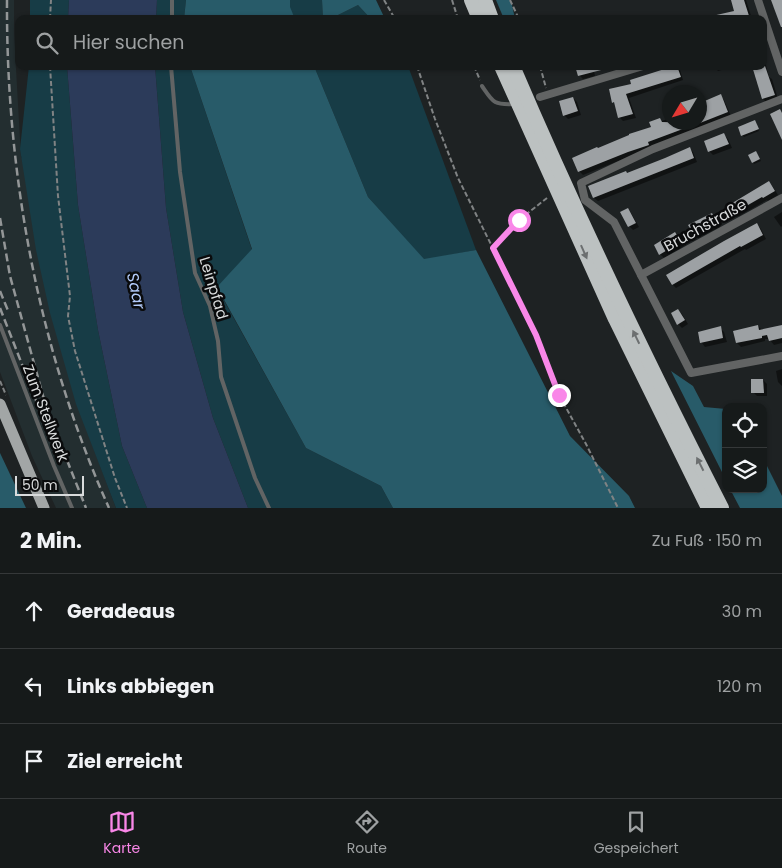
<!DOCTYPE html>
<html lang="de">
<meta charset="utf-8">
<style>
:root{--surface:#161a1a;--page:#1f2323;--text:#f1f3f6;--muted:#9ea1a2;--line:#353839;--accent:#f987e8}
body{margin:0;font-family:Poppins,sans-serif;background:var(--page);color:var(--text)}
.controls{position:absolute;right:15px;bottom:15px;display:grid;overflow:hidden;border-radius:10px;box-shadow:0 1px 4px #0004}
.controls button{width:45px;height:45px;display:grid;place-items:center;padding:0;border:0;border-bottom:1px solid var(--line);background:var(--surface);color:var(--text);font:25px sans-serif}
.compass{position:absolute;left:662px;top:85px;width:45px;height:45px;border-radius:50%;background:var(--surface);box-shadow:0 1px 4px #0004;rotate:232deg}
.scale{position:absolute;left:15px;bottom:12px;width:69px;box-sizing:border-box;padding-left:5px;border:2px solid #d9dbdc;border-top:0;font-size:14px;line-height:18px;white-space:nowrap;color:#d9dbdc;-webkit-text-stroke:4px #0a0b0c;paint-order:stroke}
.stop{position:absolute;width:15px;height:15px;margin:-11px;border:4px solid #f987e8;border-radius:50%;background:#fff}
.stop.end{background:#f987e8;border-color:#fff;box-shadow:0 1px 5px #0008}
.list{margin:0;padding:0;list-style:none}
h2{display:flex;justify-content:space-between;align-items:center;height:65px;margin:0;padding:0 20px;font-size:21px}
h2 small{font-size:16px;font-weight:400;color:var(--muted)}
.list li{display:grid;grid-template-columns:32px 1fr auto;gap:15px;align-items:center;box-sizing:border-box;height:75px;padding:0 20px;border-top:1px solid var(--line)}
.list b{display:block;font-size:19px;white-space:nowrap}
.list em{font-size:16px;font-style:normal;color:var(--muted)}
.icon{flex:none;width:28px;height:28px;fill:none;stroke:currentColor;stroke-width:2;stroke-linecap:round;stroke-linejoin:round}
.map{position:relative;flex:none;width:782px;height:508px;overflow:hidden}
.search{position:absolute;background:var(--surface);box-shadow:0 1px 4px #0004;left:15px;right:15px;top:15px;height:55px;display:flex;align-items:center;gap:12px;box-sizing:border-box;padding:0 18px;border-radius:10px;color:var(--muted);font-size:19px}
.sheet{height:290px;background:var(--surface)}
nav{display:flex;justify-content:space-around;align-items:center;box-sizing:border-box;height:70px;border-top:1px solid var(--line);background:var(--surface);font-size:14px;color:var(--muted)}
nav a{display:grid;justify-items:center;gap:2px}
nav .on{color:var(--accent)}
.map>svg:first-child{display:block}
.built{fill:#232e30}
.green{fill:#173c46}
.forest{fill:#285b69}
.water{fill:#2c3b5a}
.shadow{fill:#0007}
.building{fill:#9da1a4}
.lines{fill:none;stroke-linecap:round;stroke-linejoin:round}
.path{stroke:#808384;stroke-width:2;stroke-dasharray:5 2.5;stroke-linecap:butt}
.service{stroke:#626464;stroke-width:4}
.minor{stroke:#626464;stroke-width:8}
.primary{stroke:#a2a6a6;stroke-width:11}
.motorway{stroke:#bcc1c1;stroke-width:14}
.rail{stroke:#939697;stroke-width:2.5;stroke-dasharray:8 4;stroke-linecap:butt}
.oneway{fill:#6c6f70}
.route{stroke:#f987e8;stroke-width:6}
.labels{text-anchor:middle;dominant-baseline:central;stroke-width:5;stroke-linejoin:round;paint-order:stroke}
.street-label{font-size:15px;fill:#d9dbdc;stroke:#0a0b0c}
.water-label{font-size:16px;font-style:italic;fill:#b3cbfa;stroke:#0a0b0c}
</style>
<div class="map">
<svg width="782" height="508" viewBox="0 0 782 508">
<rect width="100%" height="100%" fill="#1e2223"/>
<path class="built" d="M0,0h14v33l7,124 47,65 19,209 29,77h-60l-24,-52 -32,-84z"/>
<g class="green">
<path d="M30,0h39l-1,19h-38z"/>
<path d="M157,0h29l-2,19h-28z"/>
<path d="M290,0h32l1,19h-28l-6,-12z"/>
<path d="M358,5l13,14h-41z"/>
<path d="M29,66h38l11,139 20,125 24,116 25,62h-31l-40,-104 -26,-91 -14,-63 -16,-101z"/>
<path d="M155,66h35l62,184 -35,38 89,160 75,38 12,22h-145l-35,-90 -30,-106 -17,-104z"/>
<path d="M314,66h94l68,184 -52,10 -56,-63z"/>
</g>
<g class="forest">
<path d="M186,0h104v7l5,12h-111z"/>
<path d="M322,0h54l9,19h-14l-13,-14 -28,14h-7z"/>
<path d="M496,0h15l4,19h-11z"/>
<path d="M190,66h124l54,131 56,62 52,-9 94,186 59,60 6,12h-242l-12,-22 -75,-38 -89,-161 35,-38z"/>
<path d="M671,371l22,15 11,21 22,2v71z"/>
<path d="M0,453l26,55h-26z"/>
<path d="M763,458l19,38v12h-42l-10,-19h33z"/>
</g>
<g class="water">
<path d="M69,0h88l-1,19h-88z"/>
<path d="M67,66h88l11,142 17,104 30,106 35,90h-101l-25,-62 -24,-116 -20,-125z"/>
</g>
<g class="shadow">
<path d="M732,0h14l6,19h-45l28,-8z"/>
<path d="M763,54l6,23 3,2 6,20 -11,4 -4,-4 -9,-33h9z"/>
<path d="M593,66l2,10 -12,3 -4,-4z"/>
<path d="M714,66h10l1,3 -7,2z"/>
<path d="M676,67l4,3 3,10 -54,18 7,20 -13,3 -4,-4 -3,-13 -2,-2 19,-17z"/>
<path d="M720,96l4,4 7,16 -148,59 -4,-4 74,-43 9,-7 8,-3v4h30v-16z"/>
<path d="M573,98l4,4 4,13 -13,4 -4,-4z"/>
<path d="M756,123l3,8 -15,6 -2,-2z"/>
<path d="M724,135l4,4 4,9 -19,7 -4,-4z"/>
<path d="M689,148l4,4 4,10 -99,39 -4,-3 33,-24z"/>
<path d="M756,152l5,9 -7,3 -1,-2z"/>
<path d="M769,183l4,4 5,8 -10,6 -1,-1 -28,16 -4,-3 -4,-8z"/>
<path d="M628,209l3,4 8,14 -6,3 -4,-4z"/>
<path d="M782,212v14l-1,1 -7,-10z"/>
<path d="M711,214l4,4 5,9 -22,11 -3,-4z"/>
<path d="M757,225l4,4 5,10 -20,11 -1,-1 -69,39 -3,-3z"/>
<path d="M675,234l4,4 5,8 -20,12 -4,-4 -5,-8z"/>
<path d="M678,310l4,4 6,10 -6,4 -4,-4z"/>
<path d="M758,326l4,4 20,-3v16l-8,2 -5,-6h-4v2l-24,6 -4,-4z"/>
<path d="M720,328l4,4 3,10 -22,5 -3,-4 -3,-11z"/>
<path d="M782,369v17l-4,-4 -2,-11z"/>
<path d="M763,380l4,4v12h-10l-4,-4z"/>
</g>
<g class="building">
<path d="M731,0h13l6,19h-38v-3l22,-5z"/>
<path d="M771,0h11v27h-1z"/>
<path d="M575,66h29l1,3 -27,7z"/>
<path d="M674,66h3l4,11 -55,17 7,20 -15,4 -4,-16 -2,1 -3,-14 22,-5 -1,-4z"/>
<path d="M752,66h13l10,29 -13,4z"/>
<path d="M721,94l7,18 -28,11v-20z"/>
<path d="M573,97l5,14 -15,5 -4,-15z"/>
<path d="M780,109l2,4v27l-12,-26z"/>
<path d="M660,118l2,4 37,1 -51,19 1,3 -21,7 -50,20 -6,-14 25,-11 1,1 31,-13v-1l22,-7 -2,-5z"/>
<path d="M755,120l4,9 -18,7 -3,-9z"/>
<path d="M724,133l5,11 -21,8 -4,-11z"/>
<path d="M690,147l4,11 -101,40 -5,-12 38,-15 1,2 38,-15z"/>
<path d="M756,151l4,8 -8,4 -4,-8z"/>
<path d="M769,181l6,10 -12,7 -1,-1 -28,16 -5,-8z"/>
<path d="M628,208l8,15 -8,4 -8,-15z"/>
<path d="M712,213l5,10 -23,12 -6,-10z"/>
<path d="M757,223l6,12 -22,12 -1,-1 -68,39 -6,-10 58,-34z"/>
<path d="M675,232l6,10 -22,13 -5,-10z"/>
<path d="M678,309l7,11 -8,5 -6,-12z"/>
<path d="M758,325l1,5 23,-5v13l-13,3 -2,-6 -5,1v2l-26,5 -3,-12z"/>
<path d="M721,326l2,12 -23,5 -2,-11z"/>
<path d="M751,379h12l1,14h-13z"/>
</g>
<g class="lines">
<g class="path">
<path d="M384,0l11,19"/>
<path d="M452,0l6,19"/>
<path d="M510,0l9,19"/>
<path d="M50,19l1,-19"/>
<path d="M50,66l8,130 12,100 -2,20 7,35 40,127 12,30"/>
<path d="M417,66l18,53 23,59 78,157 23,60 27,49 32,64"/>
<path d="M474,66l6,14"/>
<path d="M540,66l6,22"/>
<path d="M494,247l25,-27 28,-22"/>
<path d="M0,381l6,14"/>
</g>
<g class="service">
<path d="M172,19v-19"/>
<path d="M171,66l9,106 15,101 15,33 8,35 3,36 34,101 14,30"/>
<path d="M482,86c11,16 11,19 32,18"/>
<path d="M0,325l54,141 18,42"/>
</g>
<g class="minor">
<path d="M758,0l24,72"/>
<path d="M540,97l103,-31"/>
<path d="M782,99l-129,50 -72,34 4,17 29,22 77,151 91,-17"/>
<path d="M641,275l141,-77"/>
</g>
<path class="primary" d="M0,404l44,104"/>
<g class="motorway">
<path d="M471,0l8,19"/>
<path d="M485,0l7,19"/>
<path d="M501,66l114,253 93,189"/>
<path d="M513,66c64,150 135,297 209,442"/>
</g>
<g class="rail">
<path d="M7,0c-1,173 31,349 102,508"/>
<path d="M0,218l10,58 33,120 8,24 35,88"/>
<path d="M0,291l9,22"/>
<path d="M0,308l41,105"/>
</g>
</g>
<defs><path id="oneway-solid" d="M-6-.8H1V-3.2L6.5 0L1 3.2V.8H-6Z" transform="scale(1.25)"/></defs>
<g class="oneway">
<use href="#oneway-solid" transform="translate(584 252) rotate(66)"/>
<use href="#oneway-solid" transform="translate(636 337) rotate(-116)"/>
<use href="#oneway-solid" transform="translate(700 464) rotate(-117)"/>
</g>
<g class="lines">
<path class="route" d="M519,220l-26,28 43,87 23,60"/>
</g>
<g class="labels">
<g class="street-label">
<text transform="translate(705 225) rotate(-29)">Bruchstraße</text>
<text transform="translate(214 288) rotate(73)">Leinpfad</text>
<text transform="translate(46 413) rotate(69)">Zum Stellwerk</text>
</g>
<g class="water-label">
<text transform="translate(136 291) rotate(78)">Saar</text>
</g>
</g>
</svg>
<div class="controls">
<button><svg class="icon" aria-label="locate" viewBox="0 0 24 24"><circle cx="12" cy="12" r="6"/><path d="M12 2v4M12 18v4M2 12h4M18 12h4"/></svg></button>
<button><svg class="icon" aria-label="layers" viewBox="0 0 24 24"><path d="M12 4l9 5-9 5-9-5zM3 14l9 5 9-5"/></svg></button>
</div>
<svg class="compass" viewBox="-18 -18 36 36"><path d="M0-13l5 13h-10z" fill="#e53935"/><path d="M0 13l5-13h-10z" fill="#9ea1a2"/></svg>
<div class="scale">50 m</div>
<div class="stop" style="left:519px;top:220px"></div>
<div class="stop end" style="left:559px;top:395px"></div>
<div class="search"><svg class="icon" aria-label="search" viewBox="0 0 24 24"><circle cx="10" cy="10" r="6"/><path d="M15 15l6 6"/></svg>Hier suchen</div>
</div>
<section class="sheet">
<h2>2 Min.<small>Zu Fuß · 150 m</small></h2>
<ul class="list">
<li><svg class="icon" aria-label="ahead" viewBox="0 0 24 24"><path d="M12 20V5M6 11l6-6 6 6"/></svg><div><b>Geradeaus</b></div><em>30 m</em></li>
<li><svg class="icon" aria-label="left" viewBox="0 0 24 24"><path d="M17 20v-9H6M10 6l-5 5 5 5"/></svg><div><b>Links abbiegen</b></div><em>120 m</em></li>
<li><svg class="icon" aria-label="arrive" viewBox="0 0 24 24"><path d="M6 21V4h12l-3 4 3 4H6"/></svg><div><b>Ziel erreicht</b></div></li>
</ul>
</section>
<nav>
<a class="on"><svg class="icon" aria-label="map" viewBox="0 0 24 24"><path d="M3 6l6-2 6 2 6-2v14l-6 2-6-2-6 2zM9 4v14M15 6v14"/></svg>Karte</a>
<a><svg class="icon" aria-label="directions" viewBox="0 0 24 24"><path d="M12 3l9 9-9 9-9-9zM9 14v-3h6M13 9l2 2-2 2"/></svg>Route</a>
<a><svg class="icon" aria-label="saved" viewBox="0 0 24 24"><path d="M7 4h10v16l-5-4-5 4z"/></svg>Gespeichert</a>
</nav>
